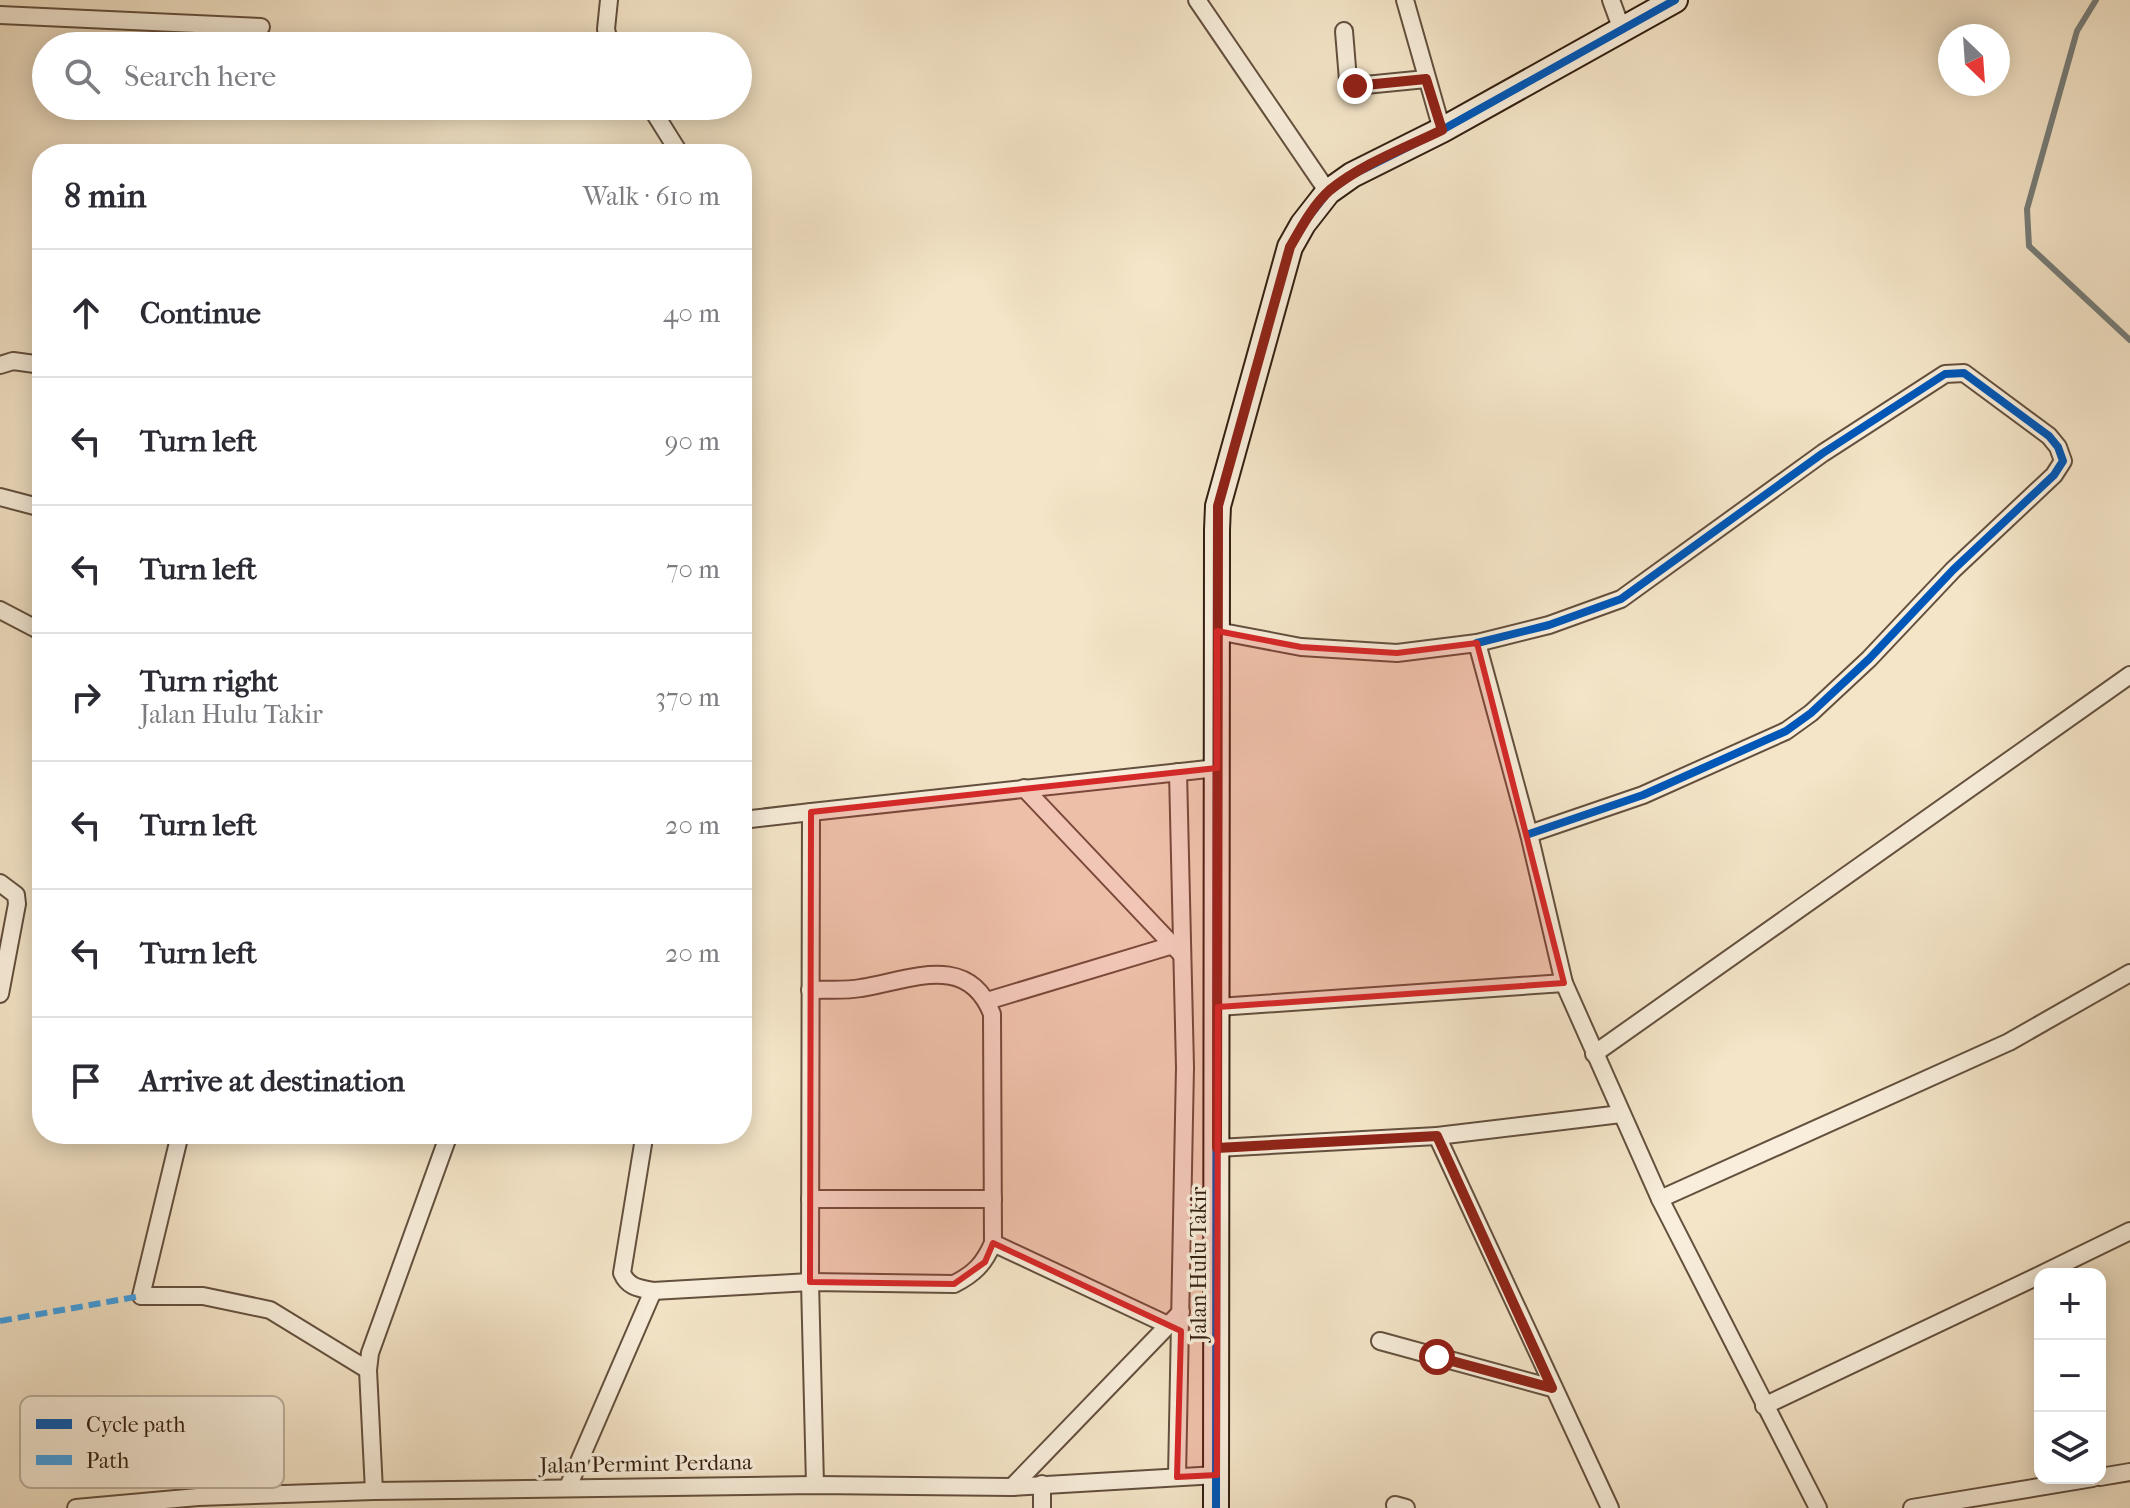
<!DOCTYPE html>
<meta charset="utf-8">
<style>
:root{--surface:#fff;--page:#f7f7f7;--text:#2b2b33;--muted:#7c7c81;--line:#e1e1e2}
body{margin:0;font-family:"IM FELL French Canon",serif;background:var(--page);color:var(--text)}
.controls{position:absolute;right:24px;bottom:24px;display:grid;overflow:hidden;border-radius:16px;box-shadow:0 4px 20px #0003}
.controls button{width:72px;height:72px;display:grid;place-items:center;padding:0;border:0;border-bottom:2px solid var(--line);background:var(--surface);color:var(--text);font:40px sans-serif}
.compass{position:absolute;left:1938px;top:24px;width:72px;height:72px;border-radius:50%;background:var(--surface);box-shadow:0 4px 20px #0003;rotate:155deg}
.stop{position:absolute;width:24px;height:24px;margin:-18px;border:6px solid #8f2418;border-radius:50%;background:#fff}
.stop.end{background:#8f2418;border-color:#fff;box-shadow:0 2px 8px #0008}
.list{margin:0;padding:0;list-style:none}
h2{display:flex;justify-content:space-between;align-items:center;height:104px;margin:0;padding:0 32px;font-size:34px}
h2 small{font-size:26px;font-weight:400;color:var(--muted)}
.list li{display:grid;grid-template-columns:52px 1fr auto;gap:24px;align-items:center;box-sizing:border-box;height:128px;padding:0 32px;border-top:2px solid var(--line)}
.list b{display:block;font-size:30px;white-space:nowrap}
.list p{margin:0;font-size:26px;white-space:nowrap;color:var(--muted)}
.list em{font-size:26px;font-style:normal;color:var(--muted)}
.icon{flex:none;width:44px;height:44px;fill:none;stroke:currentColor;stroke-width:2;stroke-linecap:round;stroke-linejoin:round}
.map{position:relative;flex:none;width:2130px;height:1508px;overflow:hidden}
.search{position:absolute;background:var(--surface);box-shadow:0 4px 20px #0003;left:32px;top:32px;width:720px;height:88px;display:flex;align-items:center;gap:20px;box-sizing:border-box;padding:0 28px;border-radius:44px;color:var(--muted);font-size:30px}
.panel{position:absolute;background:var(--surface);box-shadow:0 4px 20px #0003;left:32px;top:144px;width:720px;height:1000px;border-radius:32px}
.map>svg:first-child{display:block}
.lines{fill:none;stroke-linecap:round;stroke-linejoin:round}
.stream{stroke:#767d7a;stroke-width:6}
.street-casing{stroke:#64503e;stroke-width:20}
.secondary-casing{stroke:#341f10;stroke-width:28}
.street{stroke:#f8eedb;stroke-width:16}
.secondary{stroke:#f8eedb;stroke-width:24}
.quiet{stroke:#3ea2ea;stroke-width:6;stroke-dasharray:12 6;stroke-linecap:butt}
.cycleway-casing{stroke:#f8eedb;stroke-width:13}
.cycleway{stroke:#0057b8;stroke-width:8}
.route{stroke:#8f2418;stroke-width:10}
.marked{fill:#d62828;fill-opacity:0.2;stroke:#d62828;stroke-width:6;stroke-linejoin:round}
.labels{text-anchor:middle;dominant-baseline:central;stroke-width:7;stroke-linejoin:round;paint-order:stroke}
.street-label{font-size:22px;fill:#341f10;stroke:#f8eedb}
.key{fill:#f8eedb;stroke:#bdb09e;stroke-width:2}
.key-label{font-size:22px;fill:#341f10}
</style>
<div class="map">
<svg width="2130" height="1508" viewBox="0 0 2130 1508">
<rect width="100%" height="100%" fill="#f4e5c8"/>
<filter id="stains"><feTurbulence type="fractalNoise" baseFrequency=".0025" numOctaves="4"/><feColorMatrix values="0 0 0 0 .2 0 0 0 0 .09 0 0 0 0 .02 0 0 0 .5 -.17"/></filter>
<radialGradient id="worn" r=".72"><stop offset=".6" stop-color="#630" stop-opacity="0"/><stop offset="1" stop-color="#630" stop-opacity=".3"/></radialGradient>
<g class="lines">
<path class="stream" d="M2096,0l-19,31 -50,178 2,37 101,94"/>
<defs>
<g id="street">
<path d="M609,0l-3,29 4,17"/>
<path d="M1197,0l131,192"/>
<path d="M1405,0l37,130"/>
<path d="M1611,0l11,30"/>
<path d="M0,15l261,12"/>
<path d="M1344,31l4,49 7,6 71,-7"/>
<path d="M650,106l30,48"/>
<path d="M0,365l13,-4 29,4"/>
<path d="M0,497l42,11"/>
<path d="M0,610l42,22"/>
<path d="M1217,631l84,16 96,6 80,-10 52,191 35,149 96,216 158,309"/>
<path d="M1477,643l72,-18 72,-26 202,-146 122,-79 19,-1 85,63 9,11 5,14 -9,14 -101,95 -84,89 -58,54 -25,18 -143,64 -114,39"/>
<path d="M1024,788l158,167"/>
<path d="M742,820l69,-8"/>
<path d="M0,883l16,12 1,9 -17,90"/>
<path d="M987,1001l186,-56"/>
<path d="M1218,1007l346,-24"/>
<path d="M1594,1054l536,-379"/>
<path d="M180,1134l-39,162h62l67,14 98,60"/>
<path d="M644,1138l-22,135c6,14 16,15 31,18l157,-9 144,2c20,-10 30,-20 39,-41l-1,-229c-24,-63 -84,-33 -131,-26 -17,3 -34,1 -51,2"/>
<path d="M1217,1148l220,-12"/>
<path d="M810,1199h183"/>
<path d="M1660,1199l349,-157 121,-69"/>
<path d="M993,1243l175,82"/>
<path d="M2042,1274l88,-43"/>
<path d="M1380,1341l172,47"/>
<path d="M1764,1406l276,-131"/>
<path d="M1177,1477l8,-410 -7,-295"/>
<path d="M2100,1477l30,-5"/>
<path d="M1042,1484v24"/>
<path d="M815,1485l-5,-203 1,-470 406,-44"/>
<path d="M568,1487l85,-196"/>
<path d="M1012,1487l169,-175"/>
<path d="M374,1491l-6,-121 2,-17 79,-219"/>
<path d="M1395,1505l11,3"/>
<path d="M76,1508l122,-11 176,-6 441,-6 197,2 205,-12"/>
<path d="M1610,1508l-173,-372 184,-22"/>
<path d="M1912,1508l181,-30"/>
</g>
<path id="secondary" d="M1216,1508l1,-978 1,-24 72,-259 13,-23 25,-32 24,-17 90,-45 233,-130"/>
</defs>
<use href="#street" class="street-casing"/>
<use href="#secondary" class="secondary-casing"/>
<use href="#street" class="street"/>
<use href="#secondary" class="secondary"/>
<path class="quiet" d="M0,1321l141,-25"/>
<defs>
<g id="cycleway">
<path d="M1477,643l72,-18 72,-26 202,-146 122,-79 19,-1 85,63 9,11 5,14 -9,14 -101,95 -84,89 -58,54 -25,18 -143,64 -114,39"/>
<path d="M1216,1508l1,-978 1,-24 72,-259 13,-23 25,-32 24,-17 90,-45 233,-130"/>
</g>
</defs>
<use href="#cycleway" class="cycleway-casing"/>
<use href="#cycleway" class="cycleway"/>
</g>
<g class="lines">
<path class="route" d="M1355,86l71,-7 16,51c-37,18 -80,34 -112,60 -17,15 -29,38 -40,57l-72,259 -1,642 220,-12 115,252 -115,-31"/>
</g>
<path class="marked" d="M1217,631l84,16 96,6 80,-10 87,340 -346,24 -1,468 -40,2 4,-146 -188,-88 -8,19 -31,22 -144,-2 1,-470 406,-44z"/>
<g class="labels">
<g class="street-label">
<text transform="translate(1199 1264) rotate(-90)">Jalan Hulu Takir</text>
<text transform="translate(646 1464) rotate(-1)">Jalan Permint Perdana</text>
</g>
</g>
<rect x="20" y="1396" width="264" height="92" rx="12" class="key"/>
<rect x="36" y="1419" width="36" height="10" fill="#0057b8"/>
<rect x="36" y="1455" width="36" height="10" fill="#3ea2ea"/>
<g class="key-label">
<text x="86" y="1432">Cycle path</text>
<text x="86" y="1468">Path</text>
</g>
<rect width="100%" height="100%" filter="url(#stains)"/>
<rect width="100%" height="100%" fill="url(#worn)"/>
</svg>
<div class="controls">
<button>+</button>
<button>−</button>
<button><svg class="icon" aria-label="layers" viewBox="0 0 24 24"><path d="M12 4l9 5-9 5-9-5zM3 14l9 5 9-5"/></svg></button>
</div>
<svg class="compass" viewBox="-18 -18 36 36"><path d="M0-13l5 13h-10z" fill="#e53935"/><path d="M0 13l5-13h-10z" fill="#7c7c81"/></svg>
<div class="stop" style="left:1437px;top:1357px"></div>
<div class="stop end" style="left:1355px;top:86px"></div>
<div class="search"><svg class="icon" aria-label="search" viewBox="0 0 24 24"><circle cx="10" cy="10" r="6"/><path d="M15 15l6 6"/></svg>Search here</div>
<section class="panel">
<h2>8 min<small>Walk · 610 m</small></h2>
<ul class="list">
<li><svg class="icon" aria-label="ahead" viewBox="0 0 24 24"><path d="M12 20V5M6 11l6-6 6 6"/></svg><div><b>Continue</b></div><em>40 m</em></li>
<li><svg class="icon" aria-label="left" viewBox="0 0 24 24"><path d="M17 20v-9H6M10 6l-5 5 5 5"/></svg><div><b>Turn left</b></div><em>90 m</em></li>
<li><svg class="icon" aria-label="left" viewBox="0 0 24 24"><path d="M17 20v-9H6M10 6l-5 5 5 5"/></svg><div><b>Turn left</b></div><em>70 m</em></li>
<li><svg class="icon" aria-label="right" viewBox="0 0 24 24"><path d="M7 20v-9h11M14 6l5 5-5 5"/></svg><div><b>Turn right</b><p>Jalan Hulu Takir</p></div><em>370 m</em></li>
<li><svg class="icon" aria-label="left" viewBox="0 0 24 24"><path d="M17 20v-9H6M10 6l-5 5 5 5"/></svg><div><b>Turn left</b></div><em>20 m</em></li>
<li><svg class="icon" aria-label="left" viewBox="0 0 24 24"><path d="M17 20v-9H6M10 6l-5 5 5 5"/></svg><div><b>Turn left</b></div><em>20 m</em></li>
<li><svg class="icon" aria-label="arrive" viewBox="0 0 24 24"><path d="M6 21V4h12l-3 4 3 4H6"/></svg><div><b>Arrive at destination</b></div></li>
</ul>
</section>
</div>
